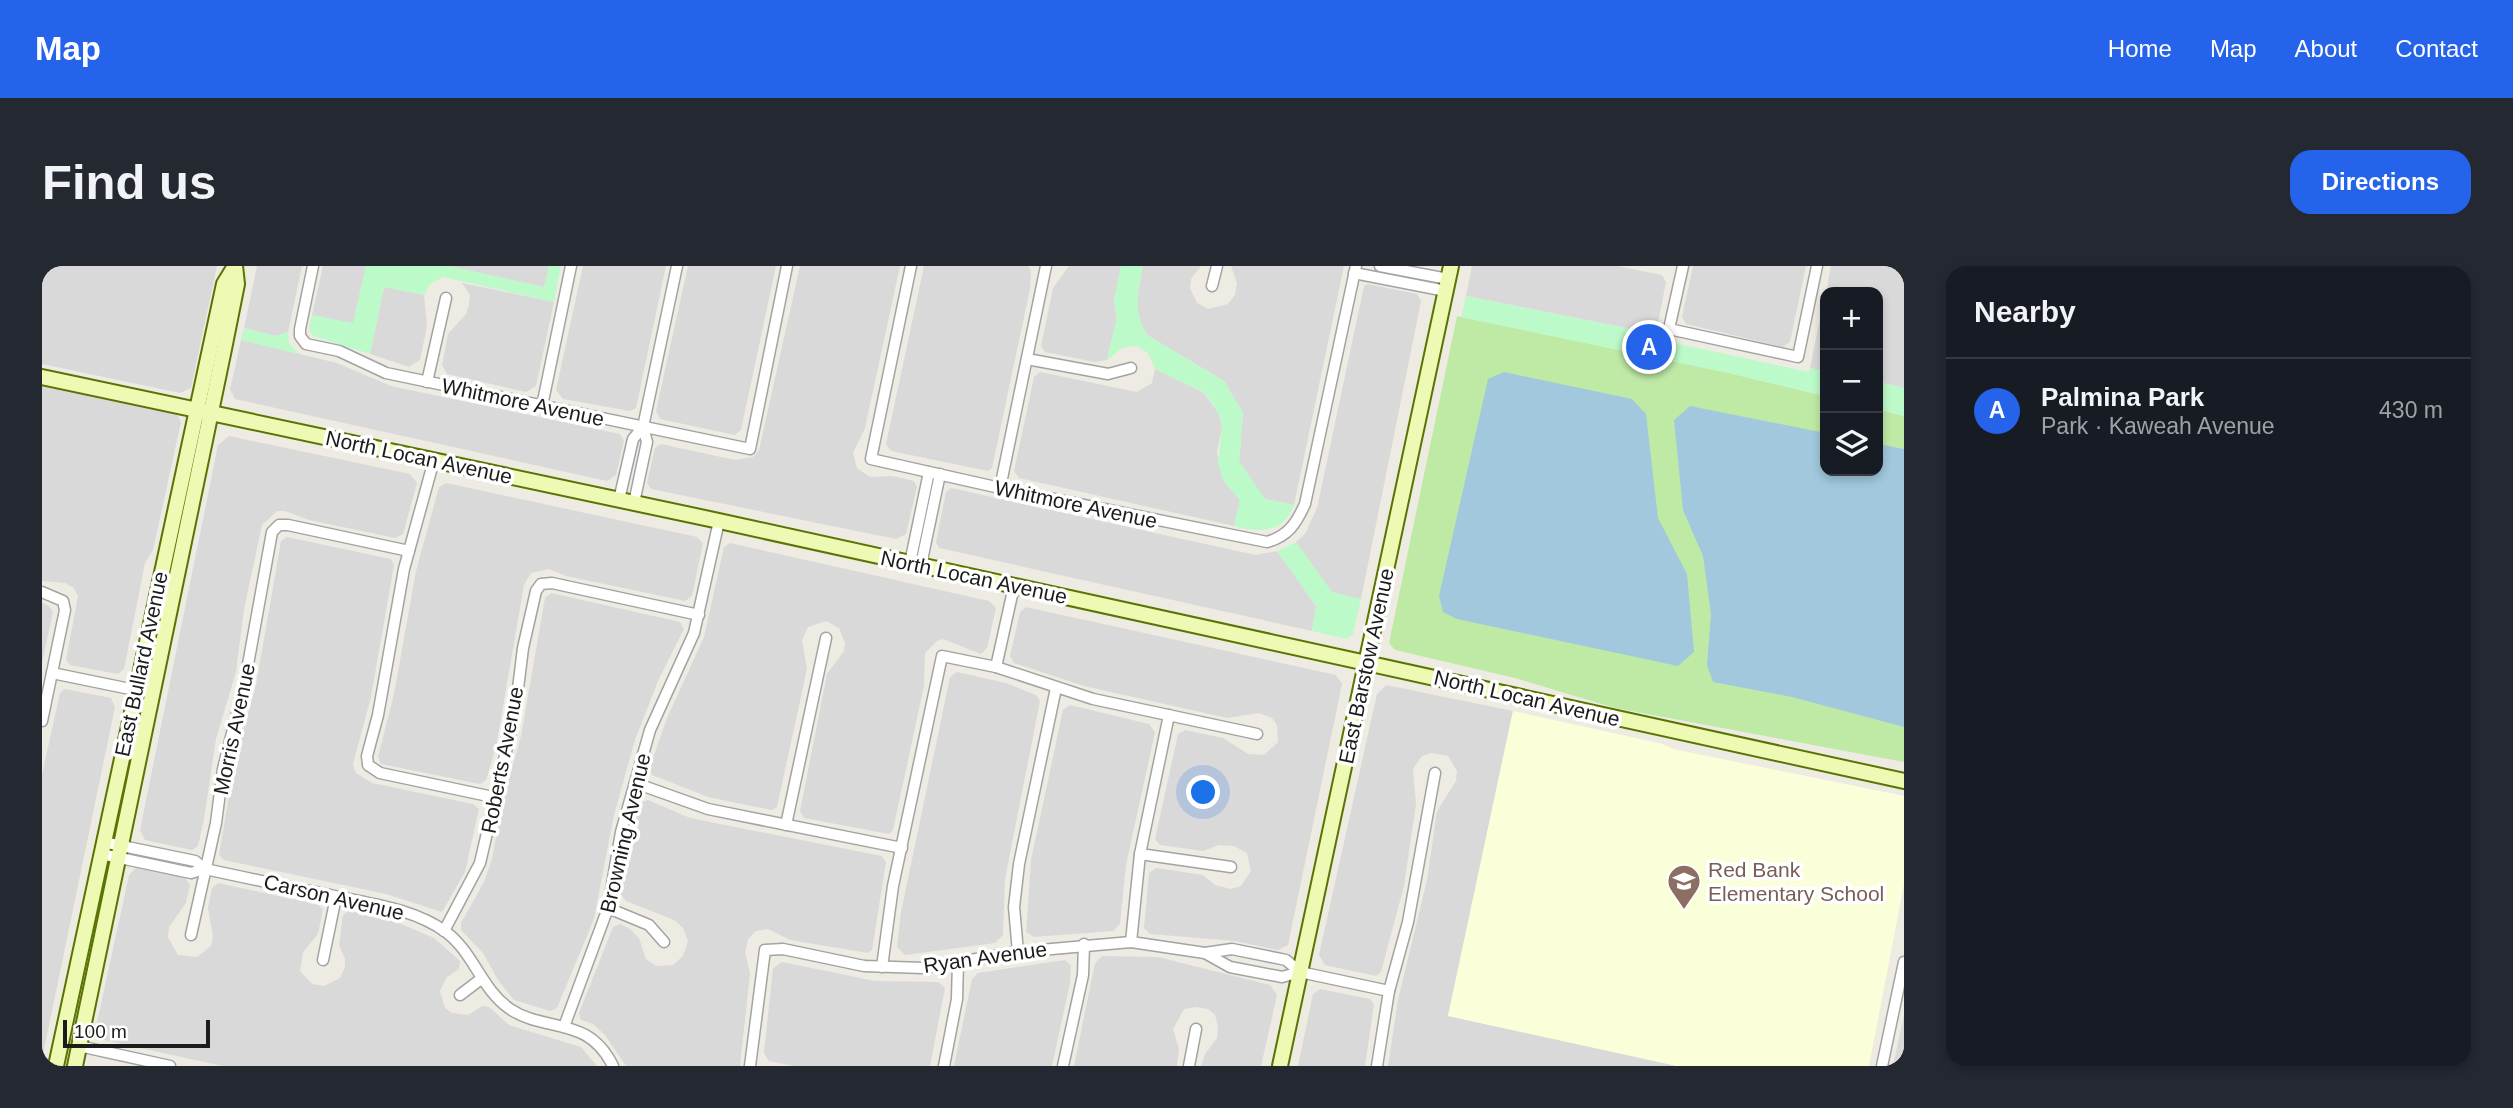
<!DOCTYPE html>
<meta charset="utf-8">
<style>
:root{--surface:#171b24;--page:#242831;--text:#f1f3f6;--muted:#9ea1a6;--line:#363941;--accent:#2563eb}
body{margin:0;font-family:Arial,sans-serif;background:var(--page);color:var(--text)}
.controls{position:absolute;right:21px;top:21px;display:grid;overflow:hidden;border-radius:14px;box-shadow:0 4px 10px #0003}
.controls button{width:63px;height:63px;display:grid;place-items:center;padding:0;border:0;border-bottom:2px solid var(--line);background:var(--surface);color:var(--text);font:35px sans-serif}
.scale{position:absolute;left:21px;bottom:18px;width:147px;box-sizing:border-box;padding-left:7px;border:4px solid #1c1c1c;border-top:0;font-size:19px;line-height:24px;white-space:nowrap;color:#1c1c1c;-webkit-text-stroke:5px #fff;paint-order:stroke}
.you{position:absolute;left:1162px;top:527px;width:24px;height:24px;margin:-18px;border:5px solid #fff;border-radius:50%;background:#1a73e8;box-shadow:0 0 0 10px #1a73e833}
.badge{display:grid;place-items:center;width:46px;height:46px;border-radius:50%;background:var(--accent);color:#fff;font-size:23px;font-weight:700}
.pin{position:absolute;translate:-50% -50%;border:4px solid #fff;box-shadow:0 2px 7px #0006}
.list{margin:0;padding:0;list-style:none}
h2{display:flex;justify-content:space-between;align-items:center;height:91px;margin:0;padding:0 28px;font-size:30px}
h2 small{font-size:23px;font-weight:400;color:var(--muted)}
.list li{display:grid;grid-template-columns:46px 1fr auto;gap:21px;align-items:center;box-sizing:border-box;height:105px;padding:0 28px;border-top:2px solid var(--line)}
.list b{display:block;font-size:26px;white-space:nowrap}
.list p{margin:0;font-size:23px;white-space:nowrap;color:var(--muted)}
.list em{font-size:23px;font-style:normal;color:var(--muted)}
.icon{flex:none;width:38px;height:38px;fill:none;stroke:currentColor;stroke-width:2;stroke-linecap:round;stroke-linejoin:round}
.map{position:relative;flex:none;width:1862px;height:800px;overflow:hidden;border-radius:21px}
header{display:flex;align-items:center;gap:42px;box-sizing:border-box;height:98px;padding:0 35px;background:var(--accent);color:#fff}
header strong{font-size:33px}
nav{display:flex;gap:38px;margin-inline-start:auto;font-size:24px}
.intro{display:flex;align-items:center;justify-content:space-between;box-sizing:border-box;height:168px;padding:0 42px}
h1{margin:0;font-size:49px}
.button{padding:18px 32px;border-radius:21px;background:var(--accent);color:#fff;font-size:24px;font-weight:700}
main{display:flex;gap:42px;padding:0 42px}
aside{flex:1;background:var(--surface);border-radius:21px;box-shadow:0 4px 10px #0003}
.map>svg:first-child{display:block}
.residential{fill:#dad9d9}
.education{fill:#faffda}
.grass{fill:#bfeaa6}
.park{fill:#bdfac9}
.water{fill:#a1c8dd}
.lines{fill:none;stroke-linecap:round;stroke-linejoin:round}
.street-casing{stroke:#a3a3a3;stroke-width:13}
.secondary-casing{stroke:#597403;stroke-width:18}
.street{stroke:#fff;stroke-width:10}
.secondary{stroke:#eefab3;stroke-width:14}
.labels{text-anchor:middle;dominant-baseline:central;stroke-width:7;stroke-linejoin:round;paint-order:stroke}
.street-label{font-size:21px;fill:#1c1c1c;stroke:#fff}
.education-label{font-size:21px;fill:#785e54;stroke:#fff;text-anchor:start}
</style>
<header>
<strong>Map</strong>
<nav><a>Home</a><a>Map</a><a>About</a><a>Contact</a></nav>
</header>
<div class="intro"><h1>Find us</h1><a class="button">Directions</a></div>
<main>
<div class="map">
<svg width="1862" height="800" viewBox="0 0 1862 800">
<rect width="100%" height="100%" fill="#eeebe2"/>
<g class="residential">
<path d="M0,0h175l-26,122 -11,5 -138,-29z"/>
<path d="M215,0h45l-14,66 -12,4 -32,-8z"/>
<path d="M281,0h43l-13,58 -41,-9z"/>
<path d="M407,0h100l-5,21z"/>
<path d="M541,0h83l-30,142 -6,3 -67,-12 -7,-9z"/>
<path d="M646,0h88l-35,164 -6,5 -75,-16 -4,-8z"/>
<path d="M758,0h100l-35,162 -12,25 4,15 13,9 22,-1 22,5 3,6 -11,47 -10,5 -245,-50 -4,-6 8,-35 6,-4 74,16 18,-3 6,-7z"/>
<path d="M882,0h104l3,5 -1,18 -38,179 -4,3 -97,-20 -5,-7z"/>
<path d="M1027,0h52l-7,34 3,18 -10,42 -12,2 -50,-10 -4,-6 12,-58z"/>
<path d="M1101,0h58l-10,13 -1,9 7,15 11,6 20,-5 7,-9 2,-12 -6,-17h113l-50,239 -29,-6 -20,-27 -6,-11 4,-48 -19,-32 -77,-46 -7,-12 -4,-20z"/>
<path d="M1430,0h145l45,9 4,7 -10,52 -190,-38z"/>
<path d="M1651,0h113l-16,76 -7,5 -97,-23 -4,-7z"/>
<path d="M1789,0h73v122l-26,-6v-90h-52z"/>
<path d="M420,17l92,19 -18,84 -10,6 -79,-18 -5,-9 6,-31 18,-20 3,-9 1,-10z"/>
<path d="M1326,18l49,10 4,7 -60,298 -29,-6 -36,-51 9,-8 12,-26 47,-222z"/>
<path d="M342,21l40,8 3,31 -7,34 -11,7 -39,-13z"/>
<path d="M1783,28v77l-15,-3z"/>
<path d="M199,74l96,23 54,23 229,48 4,7 -8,34 -9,6 -372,-82 -5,-10z"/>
<path d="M1113,103l49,24 15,21 3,14 -5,24 6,28 17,20 -6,26 -215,-48 -5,-7 20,-94 6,-5 97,20 15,-9z"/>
<path d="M0,119l134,27 5,10 -28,128 -8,13 -21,106 -6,5 -48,-9 -4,-5 12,-64 -4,-8 -9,-5 -23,-2z"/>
<path d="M187,170l181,38 7,9 -14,51 -8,4 -86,-18 -24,-9h-8l-15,14 -18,84 -8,63 -20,67 -12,80 -6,27 -6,4 -47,-10 -5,-10 78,-385z"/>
<path d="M404,217l251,54 6,6 -11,53 -7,5 -119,-25 -17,-7 -18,4 -7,12 -28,162 -10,33 -6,4 -99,-20 -3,-7 16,-63 22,-123 23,-84z"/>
<path d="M909,222l304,67 22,-4 39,55 -4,25 -373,-83 -3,-6 10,-50z"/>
<path d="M245,271l104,22 3,6 -23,132 -18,67 3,9 16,10 101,21 6,5 -14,63 -23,40 -56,-18 -162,-34 -5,-5 16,-95 21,-75 25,-144z"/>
<path d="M688,277l259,58 7,7 -9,40 -6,6 -38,-15 -6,2 -12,12 -1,33 -31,144 -4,4 -85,-16 -4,-7 27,-137 17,-23 1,-8 -6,-15 -13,-7 -18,6 -6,13 5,29 -30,138 -5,3 -64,-13 -56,-22 -3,-5 18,-52 37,-81 20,-90z"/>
<path d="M509,327l129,29 4,7 -26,52 -23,59 -21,75 -20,104 -37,89 -7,3 -36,-11 -16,-20 -15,-27 -22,-23v-7l23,-41 8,-23 10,-55 19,-68 24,-138z"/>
<path d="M0,337l6,2 5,7 -11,51z"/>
<path d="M984,341l310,68 6,9 -54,261 -10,5 -43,-9 -85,-7 -6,-6 5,-55 7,-5 47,7 12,10 16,4 10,-3 10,-15 -4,-18 -13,-7 -15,-1 -16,6 -43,-6 -5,-6 23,-105 7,-4 38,8 25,16 16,1 14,-13 -1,-17 -5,-7 -13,-5 -32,5 -143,-32 -70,-23 -4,-7 10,-44z"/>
<path d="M915,406l49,11 30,12 4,6 -35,178 -2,56 -8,8 -90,12 -8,-8 4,-35 49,-235z"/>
<path d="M1344,419l127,26 -65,305 229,50h-289l10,-66 29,-120 10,-69 19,-30 1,-10 -9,-15 -17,-3 -9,3 -9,13 3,35 -12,82 -23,86 -5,4 -51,-11 -6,-10 58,-261z"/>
<path d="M23,423l46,9 4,9 -73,352v-284l18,-82z"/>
<path d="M1028,439l79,19 6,8 -29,133 -6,59 -7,7 -79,6 -8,-5 5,-72 32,-150z"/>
<path d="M606,534l42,18 192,38 4,6 -14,88 -4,3 -78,-13 -22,-11 -12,2 -8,8 -3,14 5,20 -10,93h-114l-21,-31 -12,-11 -12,-4 -2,-7 34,-86 7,-3 10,5 9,9 7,21 10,7 17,-1 10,-9 5,-15 -5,-13 -9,-8 -48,-19 -5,-7 19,-91z"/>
<path d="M94,602l49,10 5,7 -4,18 -17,24 -1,10 10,18 19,2 14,-11 2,-9 -5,-29 4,-20 6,-5 101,22 4,5 -5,24 -15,18 -3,19 12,13 12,2 16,-8 5,-11v-8l-6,-14 4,-30 6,-4 38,7 47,20 26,23 -1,8 -12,8 -7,14 5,17 7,5 16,2 14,-9 7,1 20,18 72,22 16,19h-375l-122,-27 -5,-7 34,-157z"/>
<path d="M1060,690l56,1 112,28 7,10 -16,71h-60l4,-12 12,-16 1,-12 -3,-11 -7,-6 -12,-2 -12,2 -11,20 6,20 -2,17h-103l21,-103z"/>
<path d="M1023,694l6,6 -1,17 -18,83h-98l18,-87 6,-6z"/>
<path d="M740,696l93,19 64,1 6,6 -15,78h-137l-24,-5 -5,-8 9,-85z"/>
<path d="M1278,723l50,10 4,5 -9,62h-67l15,-72z"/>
<path d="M1862,749v51h-11z"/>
</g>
<path class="education" d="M1471,445l150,33 10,5 231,47v88l-35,182h-192l-229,-50z"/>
<path class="grass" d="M1415,50l272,57 96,23v75h53v-62l26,7v346l-289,-54 -100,-30 -120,-28 -6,-7z"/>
<g class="park">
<path d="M324,0h83l95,21 5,-21h12l-7,36 -111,-25 -13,7 -6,11 -40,-8 -14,67 -57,-18 -4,-7 3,-14 41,8z"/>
<path d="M1079,0h22c-5,27 -10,45 4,69l77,46 19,32 -4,48 26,38 29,6c-11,29 -34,28 -60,21l6,-26 -17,-20 -5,-17 4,-35 -3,-14 -14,-21 -50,-24 -7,-16 -12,-7 -14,2 -15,12 10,-42 -3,-18z"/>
<path d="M1424,30l190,38v5l153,33 1,-4 15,3v25l-96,-23 -268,-56z"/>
<path d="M202,62l32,8 12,-4 1,11 10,11 -58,-14z"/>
<path d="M1836,116l26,6v28l-26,-7z"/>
<path d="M1254,276l36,50 29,7 -8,35 -6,5 -35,-8 4,-25 -39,-55z"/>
</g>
<g class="water">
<path d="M1462,106l128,27 14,15 12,104 29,56 7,78 -16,14 -221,-47 -14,-7 -4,-16 49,-217z"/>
<path d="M1648,140l135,27v38h53v-27l26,5v278l-112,-30 -79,-15 -6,-17 4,-51 -8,-58 -20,-46 -9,-90z"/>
</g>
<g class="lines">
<defs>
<g id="street">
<path d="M271,0l-13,63v7l6,8 33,7 47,22 364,76 37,-183"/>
<path d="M869,0l-40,193 129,29 267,54c21,-6 29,-18 38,-38l51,-238"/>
<path d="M1338,0l68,13"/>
<path d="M1641,0l-14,63 129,28 19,-91"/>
<path d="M1312,7l92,18"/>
<path d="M1170,20l5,-20"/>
<path d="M985,93l81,15 23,-6"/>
<path d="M385,116l19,-84"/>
<path d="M500,140l29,-140"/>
<path d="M392,194l-30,109 -26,146 -11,41 1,9 12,8 113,24"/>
<path d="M958,222l46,-222"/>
<path d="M577,234l14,-61 10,-12"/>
<path d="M592,237l13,-61 -4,-15 34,-161"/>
<path d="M868,297l19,-91"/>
<path d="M879,299l19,-91"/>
<path d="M0,326l21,9 2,9 -23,111"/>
<path d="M954,401l18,-81"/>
<path d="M10,407l83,17"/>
<path d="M593,517l73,26 194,39"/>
<path d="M744,559l40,-187"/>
<path d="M61,576l92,19 10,8"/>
<path d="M59,588l90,19 14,-4c42,9 84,18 125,26 40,9 83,13 116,37 28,21 35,57 64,77 36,24 78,6 103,57"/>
<path d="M1098,588l91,13"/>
<path d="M566,642l41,17 15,17"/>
<path d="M402,665l36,-68 35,-150 8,-65 13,-57 5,-7 11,-1 147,32"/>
<path d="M149,669l25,-112 7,-54 22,-88 27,-149 7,-7h9l121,26"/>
<path d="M1089,676l9,-88 29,-139"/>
<path d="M976,686l-4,-45 5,-43 37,-176"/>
<path d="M1163,687l25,14 52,10 18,-5 89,19"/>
<path d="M281,694l13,-63"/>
<path d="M840,701l11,-81 49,-230 54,11 97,32 164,35"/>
<path d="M418,729l21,-16"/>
<path d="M523,758l43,-116 13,-76 29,-102 44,-97 25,-112"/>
<path d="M37,780l91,20"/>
<path d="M708,800l15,-116 18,-1 81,17 59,2 95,-16 113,-10 74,11 27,-4 54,11 14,12"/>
<path d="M902,800l13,-67 1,-37"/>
<path d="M1021,800l20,-91 1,-31"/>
<path d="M1147,800l7,-37"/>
<path d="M1335,800l12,-75 19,-69 27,-149"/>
<path d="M1840,800l22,-104"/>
</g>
<g id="secondary">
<path d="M0,111l677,144 1185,260"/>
<path d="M14,800l168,-782 11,-18"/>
<path d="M33,800l149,-717 13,-65 -2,-18"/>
<path d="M1238,800l171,-800"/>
</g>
</defs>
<use href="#street" class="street-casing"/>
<use href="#secondary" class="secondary-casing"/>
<use href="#street" class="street"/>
<use href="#secondary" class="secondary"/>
</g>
<defs>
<symbol id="school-pin" viewBox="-11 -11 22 30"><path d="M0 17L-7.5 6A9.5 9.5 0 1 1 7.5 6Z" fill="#8d6e63" stroke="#fff"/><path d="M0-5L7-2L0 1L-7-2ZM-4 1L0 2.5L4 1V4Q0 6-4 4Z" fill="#fff"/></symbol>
</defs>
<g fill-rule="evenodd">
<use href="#school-pin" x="1623" y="596" width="38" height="52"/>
</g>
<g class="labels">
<g class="street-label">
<text transform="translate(481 136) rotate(12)">Whitmore Avenue</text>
<text transform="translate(377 191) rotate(12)">North Locan Avenue</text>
<text transform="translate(1034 238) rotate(12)">Whitmore Avenue</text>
<text transform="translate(932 311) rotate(12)">North Locan Avenue</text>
<text transform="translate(99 398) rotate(-78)">East Bullard Avenue</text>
<text transform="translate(1324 400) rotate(-78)">East Barstow Avenue</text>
<text transform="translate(1485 432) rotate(13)">North Locan Avenue</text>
<text transform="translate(192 463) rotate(-78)">Morris Avenue</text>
<text transform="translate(460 494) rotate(-79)">Roberts Avenue</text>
<text transform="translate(583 567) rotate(-77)">Browning Avenue</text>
<text transform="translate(292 631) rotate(13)">Carson Avenue</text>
<text transform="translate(943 691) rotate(-8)">Ryan Avenue</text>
</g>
<g class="education-label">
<text x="1666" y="603">Red Bank<tspan x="1666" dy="24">Elementary School</tspan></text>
</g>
</g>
</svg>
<div class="controls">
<button>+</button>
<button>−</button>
<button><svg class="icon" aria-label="layers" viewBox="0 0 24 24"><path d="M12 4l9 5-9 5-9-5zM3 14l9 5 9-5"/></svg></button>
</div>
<div class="scale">100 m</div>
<div class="you"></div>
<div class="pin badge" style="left:1607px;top:81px">A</div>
</div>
<aside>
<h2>Nearby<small></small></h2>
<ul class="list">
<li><span class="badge">A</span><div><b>Palmina Park</b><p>Park · Kaweah Avenue</p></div><em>430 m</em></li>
</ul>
</aside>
</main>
